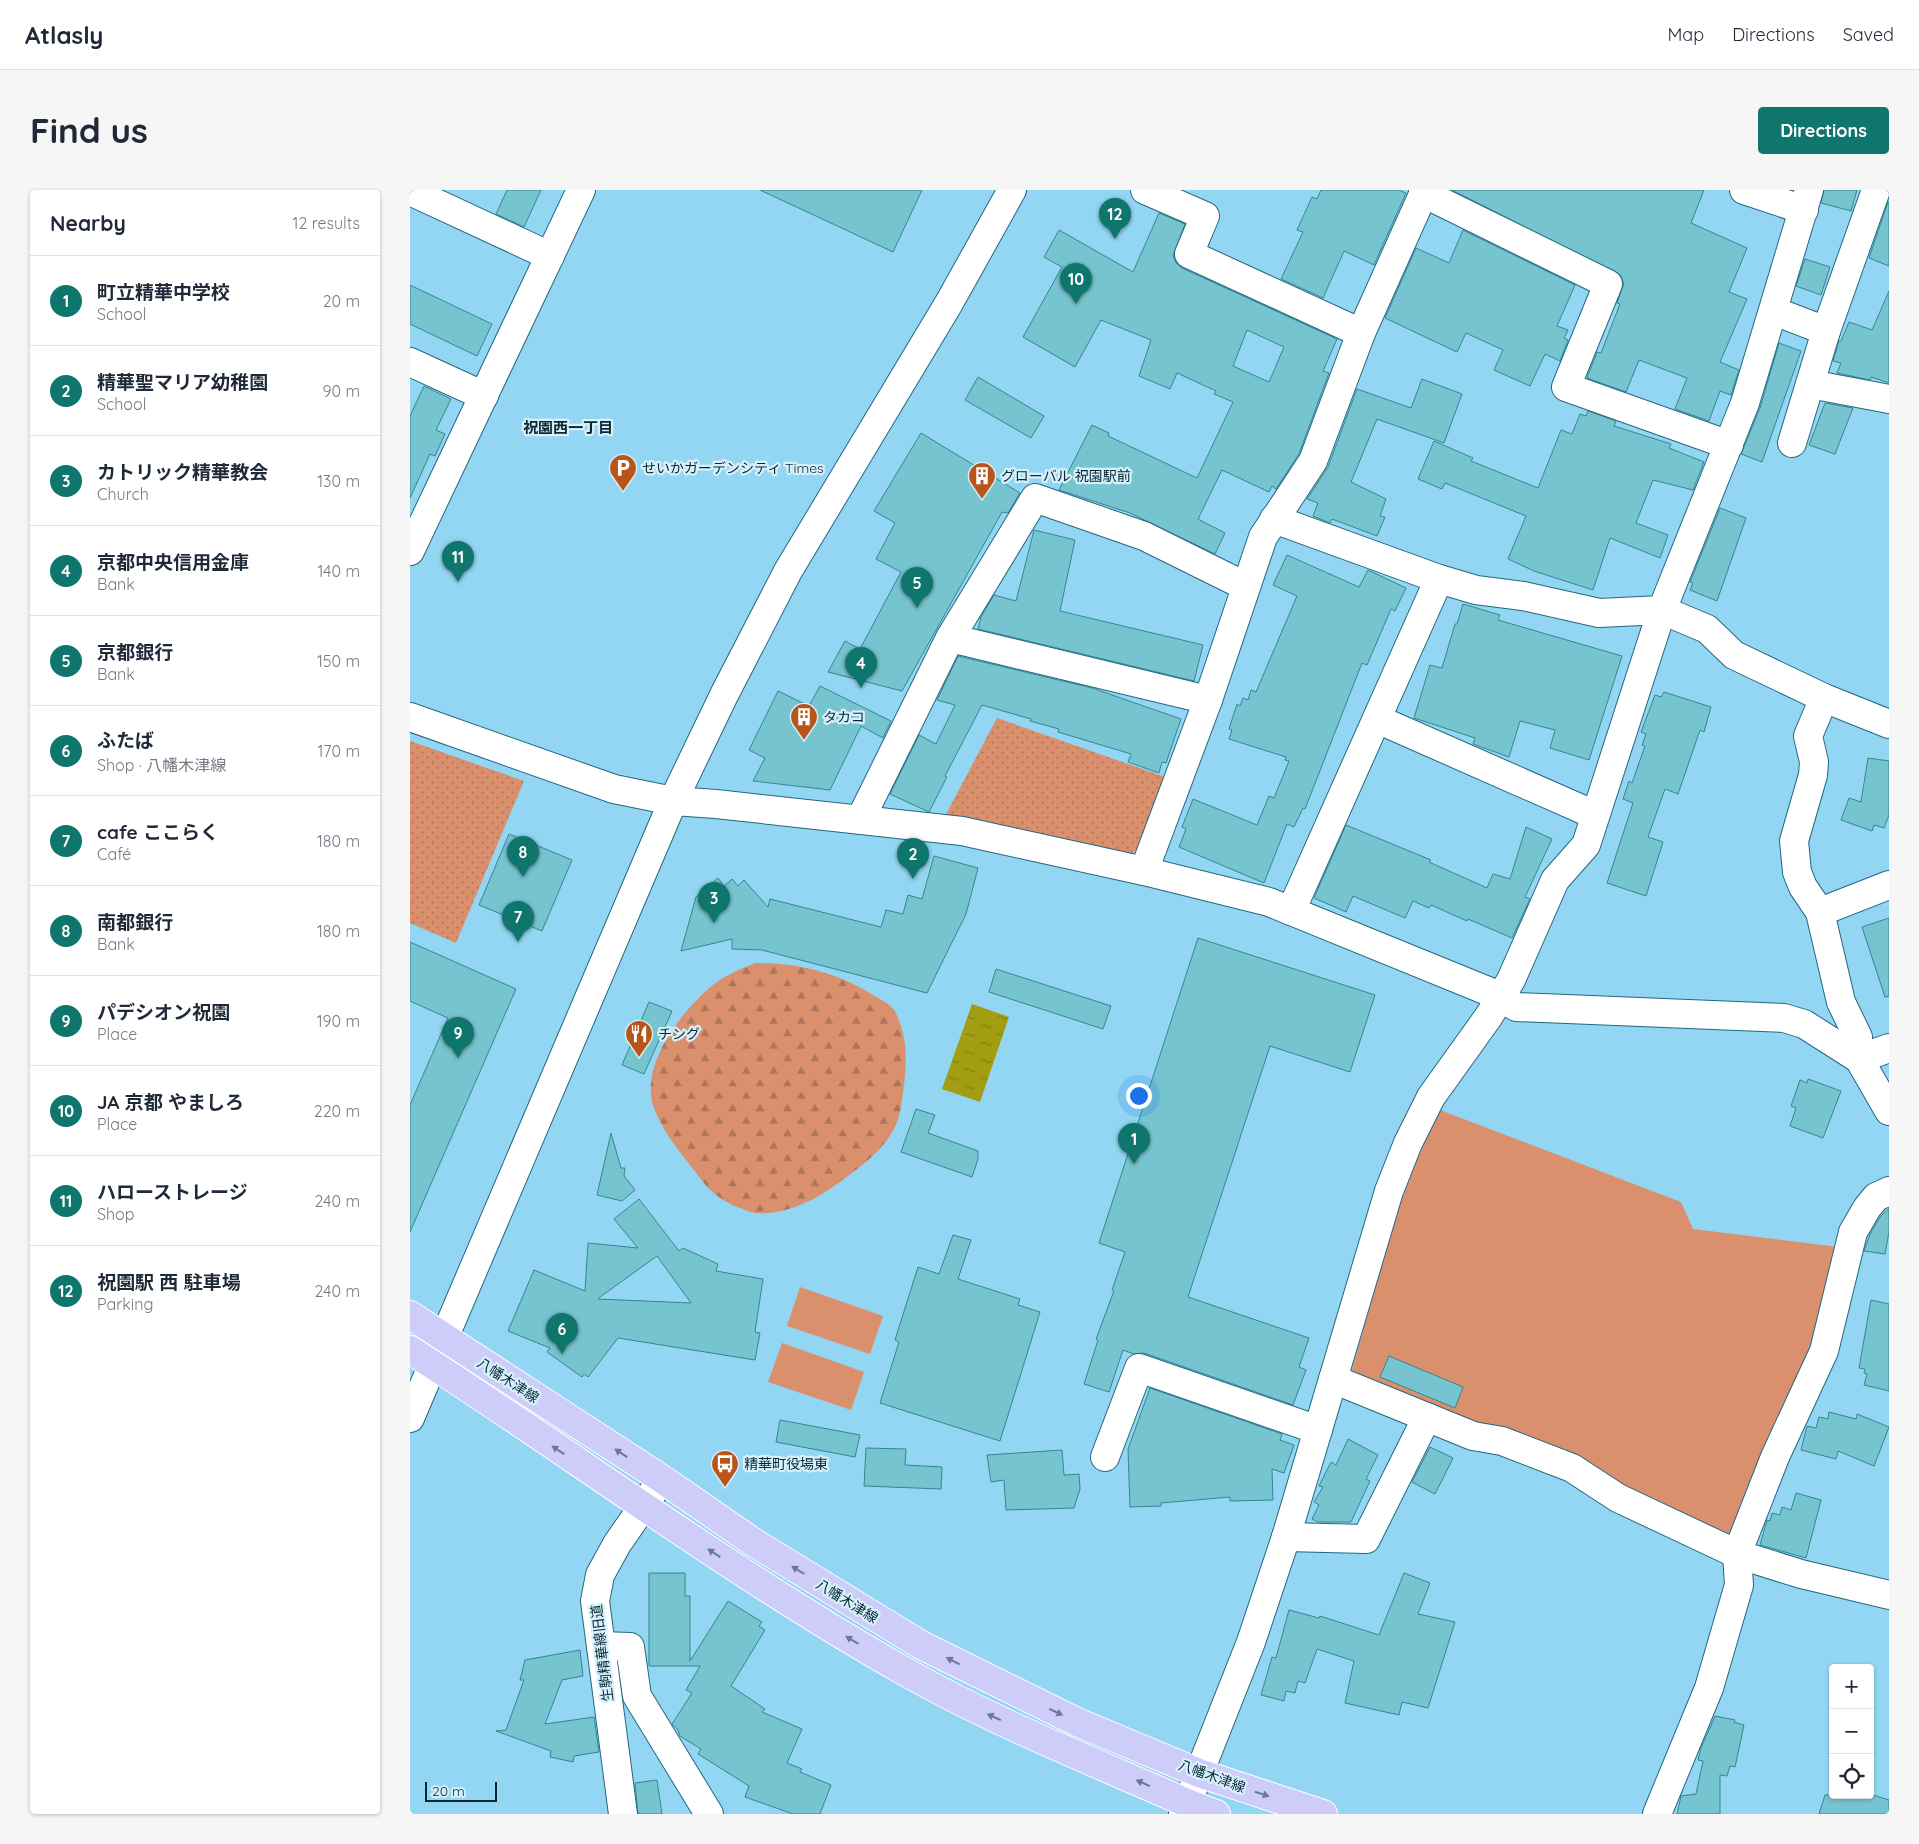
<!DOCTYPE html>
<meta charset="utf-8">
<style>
:root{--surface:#fff;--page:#f6f6f7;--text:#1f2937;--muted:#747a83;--line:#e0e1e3;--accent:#0f766e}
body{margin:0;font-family:Quicksand,"Noto Sans JP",sans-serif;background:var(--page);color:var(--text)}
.controls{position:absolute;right:15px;bottom:15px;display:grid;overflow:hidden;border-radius:5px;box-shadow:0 1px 4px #0004}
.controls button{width:45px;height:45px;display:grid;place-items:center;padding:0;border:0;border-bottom:1px solid var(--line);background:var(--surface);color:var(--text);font:25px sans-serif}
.scale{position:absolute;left:15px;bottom:12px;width:72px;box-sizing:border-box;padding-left:5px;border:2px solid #092631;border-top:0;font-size:14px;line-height:18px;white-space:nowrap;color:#092631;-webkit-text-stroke:4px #d7f1fc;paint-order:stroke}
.you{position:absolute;left:728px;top:905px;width:18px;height:18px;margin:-12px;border:4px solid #fff;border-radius:50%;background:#1a73e8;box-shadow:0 0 0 8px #1a73e833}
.badge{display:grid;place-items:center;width:32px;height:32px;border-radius:50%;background:var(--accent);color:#fff;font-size:16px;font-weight:700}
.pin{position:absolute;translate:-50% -41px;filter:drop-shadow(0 1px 2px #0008)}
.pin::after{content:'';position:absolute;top:26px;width:18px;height:15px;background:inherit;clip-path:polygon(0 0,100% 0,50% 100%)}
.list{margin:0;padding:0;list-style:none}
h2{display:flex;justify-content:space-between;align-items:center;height:65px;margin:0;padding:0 20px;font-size:21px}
h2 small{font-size:16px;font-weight:400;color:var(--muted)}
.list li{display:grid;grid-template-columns:32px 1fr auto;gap:15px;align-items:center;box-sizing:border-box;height:90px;padding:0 20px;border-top:1px solid var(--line)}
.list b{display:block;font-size:19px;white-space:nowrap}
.list p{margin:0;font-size:16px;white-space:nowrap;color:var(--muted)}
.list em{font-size:16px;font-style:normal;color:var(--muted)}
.icon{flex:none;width:28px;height:28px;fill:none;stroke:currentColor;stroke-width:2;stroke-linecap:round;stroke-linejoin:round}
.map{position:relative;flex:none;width:1479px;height:1624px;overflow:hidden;border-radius:5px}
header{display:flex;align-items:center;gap:30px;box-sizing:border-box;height:70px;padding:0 25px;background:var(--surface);border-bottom:1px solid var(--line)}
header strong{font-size:24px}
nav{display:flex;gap:28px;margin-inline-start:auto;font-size:18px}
.intro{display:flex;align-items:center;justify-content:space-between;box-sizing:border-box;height:120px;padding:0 30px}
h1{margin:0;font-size:35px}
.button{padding:12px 22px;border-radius:5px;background:var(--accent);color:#fff;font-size:18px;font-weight:700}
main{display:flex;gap:30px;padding:0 30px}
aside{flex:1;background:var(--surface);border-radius:5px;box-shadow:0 1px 4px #0004}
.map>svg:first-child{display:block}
.forest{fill:url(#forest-firs)}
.park{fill:url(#park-dots)}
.pitch{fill:#da906d}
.water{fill:url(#water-ripples)}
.building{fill:#76c4cf;stroke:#358690;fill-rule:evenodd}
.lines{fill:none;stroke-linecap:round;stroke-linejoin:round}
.minor-casing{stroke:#226881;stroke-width:30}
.major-casing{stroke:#fff;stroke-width:30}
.minor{stroke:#fff;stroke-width:28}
.major{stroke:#ceccf9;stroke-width:28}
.oneway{fill:#6c7995}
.labels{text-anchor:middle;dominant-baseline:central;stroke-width:4.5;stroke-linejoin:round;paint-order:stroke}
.poi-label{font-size:14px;fill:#092631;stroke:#d7f1fc;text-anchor:start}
.street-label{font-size:14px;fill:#092631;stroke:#d7f1fc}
.neighbourhood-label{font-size:15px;font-weight:bold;fill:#092631;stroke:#d7f1fc}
</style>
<header>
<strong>Atlasly</strong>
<nav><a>Map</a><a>Directions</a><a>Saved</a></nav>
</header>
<div class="intro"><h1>Find us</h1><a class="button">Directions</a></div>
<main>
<aside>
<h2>Nearby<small>12 results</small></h2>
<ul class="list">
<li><span class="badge">1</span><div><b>町立精華中学校</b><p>School</p></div><em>20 m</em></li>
<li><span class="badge">2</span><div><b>精華聖マリア幼稚園</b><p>School</p></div><em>90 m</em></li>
<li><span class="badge">3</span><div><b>カトリック精華教会</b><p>Church</p></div><em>130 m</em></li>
<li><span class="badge">4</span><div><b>京都中央信用金庫</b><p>Bank</p></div><em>140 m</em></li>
<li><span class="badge">5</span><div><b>京都銀行</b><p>Bank</p></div><em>150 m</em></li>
<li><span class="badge">6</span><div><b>ふたば</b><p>Shop · 八幡木津線</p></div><em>170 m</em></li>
<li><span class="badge">7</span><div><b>cafe ここらく</b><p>Café</p></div><em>180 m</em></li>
<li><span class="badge">8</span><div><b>南都銀行</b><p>Bank</p></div><em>180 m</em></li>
<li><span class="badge">9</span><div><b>パデシオン祝園</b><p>Place</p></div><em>190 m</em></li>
<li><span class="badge">10</span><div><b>JA 京都 やましろ</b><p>Place</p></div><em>220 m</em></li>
<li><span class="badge">11</span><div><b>ハローストレージ</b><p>Shop</p></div><em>240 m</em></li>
<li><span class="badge">12</span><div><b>祝園駅 西 駐車場</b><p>Parking</p></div><em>240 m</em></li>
</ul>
</aside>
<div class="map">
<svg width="1479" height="1624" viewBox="0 0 1479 1624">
<defs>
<pattern id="forest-firs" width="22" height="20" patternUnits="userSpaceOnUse" patternTransform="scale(1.25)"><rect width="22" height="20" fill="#da906d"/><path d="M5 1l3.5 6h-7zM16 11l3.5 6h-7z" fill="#af755a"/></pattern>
<pattern id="park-dots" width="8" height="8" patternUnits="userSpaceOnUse" patternTransform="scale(1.25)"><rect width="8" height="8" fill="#da906d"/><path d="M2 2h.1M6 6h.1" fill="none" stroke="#af755a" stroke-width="1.8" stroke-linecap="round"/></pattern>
<pattern id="water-ripples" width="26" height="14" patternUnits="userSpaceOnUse" patternTransform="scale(1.25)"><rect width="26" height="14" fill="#a39d11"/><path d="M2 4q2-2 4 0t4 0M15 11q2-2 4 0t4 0" fill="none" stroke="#838011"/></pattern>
</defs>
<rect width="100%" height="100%" fill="#93d6f3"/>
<path class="forest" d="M345,773c44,-1 87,11 123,35 5,3 13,7 16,12 17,29 12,65 7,96 -4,32 -29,52 -53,70 -26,20 -59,40 -93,37 -5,0 -10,-4 -15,-5 -25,-10 -31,-18 -47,-39 -15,-19 -32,-40 -40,-64 -12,-40 26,-90 54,-115 14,-13 31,-20 48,-27z"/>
<g class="park">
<path d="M587,528l171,60 -25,67 -15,11 -184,-38z"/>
<path d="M0,551l114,40 -68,162 -46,-20z"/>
</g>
<g class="pitch">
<path d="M1030,920l241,92 12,27 146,18 -27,100 -71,156 -12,35 -374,-163 -3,-6 46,-159 19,-51z"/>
<path d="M390,1097l83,29 -13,38 -83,-28z"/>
<path d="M372,1153l82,29 -13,38 -83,-28z"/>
</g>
<path class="water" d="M562,814l37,13 -29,85 -38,-13z"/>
<g class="building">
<path d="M97,0h34l-17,37 -28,-13z"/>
<path d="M350,0h162l-29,62z"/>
<path d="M911,0h78l7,3 -32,72 -30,-14 -21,47 -42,-19 22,-47 -6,-2 15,-33 5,2z"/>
<path d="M1042,0h252l-13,33 56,25 -18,44 18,7 -27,63 19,8 -8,25 -11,-4 -11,30 -34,-12 12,-31 -48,-18 -13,32 -39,-14 10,-26 4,1 19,-49 -3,-1 7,-20 -4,-8z"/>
<path d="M1414,0h33l-6,21 -30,-8z"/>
<path d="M1478,12h1v64l-20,-8z"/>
<path d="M749,23l26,11 -12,31 3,8 6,5 155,71 -14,32 6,2 -30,81 -23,35 -4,-3 -3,6 -47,-22 -24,49 27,14 -10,21 -85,-41 -71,-23 33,-65 17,8 -1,3 89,42 36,-76 -19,-8 2,-3 -39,-18 -7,16 -31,-13 12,-36 -50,-20 -26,47 -52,-30 39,-70 -18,-10 15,-27 74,42zM837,140l37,17 -15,35 -36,-16z"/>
<path d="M1053,40l112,55 -18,41 11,4 -4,8 4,2 -8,21 -15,-7 -15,32 -36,-16 9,-20 -37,-17 -9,19 -72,-34 31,-70 33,15z"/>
<path d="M1395,69l25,8 -9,28 -25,-9z"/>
<path d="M0,95l82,39 -15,32 -67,-32z"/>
<path d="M1479,101v92l-18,-6 -1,3 -33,-7 4,-10 -8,-2 6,-20h2l8,-19 23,8z"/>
<path d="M1369,153l22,8 -39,111 -21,-8 19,-46z"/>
<path d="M568,187l66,39 -13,22 -66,-38z"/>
<path d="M1012,189l40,15 -18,49 -67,-24 -26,63 35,17 -6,17 5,1 -8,19 -45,-17 -2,4 -17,-7 5,-13 -11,-4 21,-32 29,-78 54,19z"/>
<path d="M14,196l27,13 -15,31 9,4 -10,22 -5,-2 -20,44v-82z"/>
<path d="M1415,213l28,5 -18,46 -26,-9z"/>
<path d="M1178,221l28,10 -2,5 57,18 -2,4 35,14 -11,28 -40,-10 -17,43 32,12 -8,23 -50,-20 -17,52 -59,-19 -26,-12 18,-43 -81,-33 -3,6 -24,-10 16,-38 39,17 -2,3 67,27 23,-58 11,4 8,-20 6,2z"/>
<path d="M511,243l99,60 -12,20 -6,-1 -100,179 -74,-19 17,-31 15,8 41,-77 -25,-13 19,-36 -21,-12z"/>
<path d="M1310,318l26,10 -29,83 -27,-11 3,-7 -3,-1z"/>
<path d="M624,340l41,10 -15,71 143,34 -9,36 -216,-52 3,-12 13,-22 22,6z"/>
<path d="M877,365l72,32 9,-17 38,18 -11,23 -4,-2 -24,56 -5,-2 -57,146 -2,-1 -9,19 -7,-3 -23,59 -85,-36 7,-18 -4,-2 11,-28 64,26 12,-29 5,2 15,-37 -4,-1 1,-3 -57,-18 3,-9 -3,-1 8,-25 3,2 3,-8 5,2 3,-10 5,2 41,-96 -24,-11z"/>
<path d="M1053,414l37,11 -2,5 124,36 -33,104 -39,-12 5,-18 -35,-9 -11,36 -36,-13 2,-6 -61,-20 16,-53 12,3 13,-44h2z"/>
<path d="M548,466l134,32 89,31 -15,44 -4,-1 -3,11 -31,-11 3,-8 -73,-22 1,-3 -29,-8 1,-2 -49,-14 -37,71 2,1 -18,35 -39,-18 29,-59 17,9 19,-39 -18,-5z"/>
<path d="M410,496l71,35 -8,17 -22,-12 -31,64 -77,-9 12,-23 -16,-8 29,-59 31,15z"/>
<path d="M1254,502l47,15 -7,25 -4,-2 -22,64 -13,-5 -17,48 15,5 -17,54 -39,-13 26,-80 -10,-4 6,-18 3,2 13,-37 -3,-1 4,-11 -5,-2 14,-37 6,2z"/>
<path d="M1458,568l21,3v54l-5,13 -10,-3 -2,6 -31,-11 8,-22 12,4z"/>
<path d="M936,635l85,35 -2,2 58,26 6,-14 17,5 16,-52 26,12 -27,58 5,2 -18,39 -44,-19 -1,2 -36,-16 -2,3 -16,-7 -8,17 -52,-22 -7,16 -32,-14z"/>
<path d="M99,644l63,26 -30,71 -63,-26z"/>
<path d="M524,666l44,12 -12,46 -39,79 -165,-43 -30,-1v-10l-51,12 15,-54 22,-19 6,8 8,-7 6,7 6,-6 24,27 2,-8 111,28 5,-17 17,4 5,-19 14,4z"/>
<path d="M1479,728v78l-4,1 -23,-70z"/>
<path d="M788,748l177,57 -25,77 -80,-26 -82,251 121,41 -10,29 7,3 -13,35 -149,-52 -10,1 -11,-4 -14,42 -25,-8 14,-44 -2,-1 18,-48 -2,-1 13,-38 -26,-9z"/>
<path d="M0,752l106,47 -106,243v-127l38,-87 -38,-17z"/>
<path d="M586,779l115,37 -8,23 -114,-37z"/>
<path d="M239,812l23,9 -28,63 -22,-9z"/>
<path d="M1398,889l33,12 -18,47 -33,-12 6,-18 -5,-2 9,-26 7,3z"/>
<path d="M506,919l19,6 -7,18 50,18v8l-6,18 -71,-25z"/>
<path d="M201,943l10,35h4l-1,8 11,14 -13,11 -25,-6z"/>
<path d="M229,1009l40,52 4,-3 35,16 -2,7 47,8 -8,53 5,1 -5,27 -137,-22 -30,39 -4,-3 -2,3 -35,-25 3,-4 -42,-17 26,-61 51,21 3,-48 50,5 -24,-29zM247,1066l34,47 -93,-4 2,-2z"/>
<path d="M1479,1018v24l-4,22 -21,-3 6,-17 10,-17z"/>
<path d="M543,1045l18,5 -13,39 62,20 -2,6 22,7 -40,129 -120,-38 19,-61 -4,-2 23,-73 21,7z"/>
<path d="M1461,1110l18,4v87l-25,-6 3,-11 -3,-1 1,-4 -6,-1z"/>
<path d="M979,1166l74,31 -8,21 -75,-31z"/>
<path d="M740,1198l132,46 -2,6 14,5 -10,28 -12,-4 1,31 -43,1v-4l-69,6v3l-31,1 -2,-58z"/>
<path d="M1419,1222l27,7 1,-5 32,13 -15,39 -36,-15 -2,8 -35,-9 6,-24 9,2 3,-11 9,2z"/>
<path d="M370,1230l80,15 -5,22 -79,-15z"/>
<path d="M938,1249l30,16 -12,24 4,2 -19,41h-33l-6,-3 7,-14 -5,-3 9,-15 -4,-1 12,-24 5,3z"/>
<path d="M1020,1257l23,11 -18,36 -23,-12z"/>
<path d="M456,1258l40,1 -1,16 37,2 -1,22 -77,-3z"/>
<path d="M652,1260l2,25 15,-1 1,15 -6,19 -68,2 -2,-30 -13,2 -4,-27z"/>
<path d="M1386,1303l25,7 -15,58 -46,-13 7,-25 3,1 2,-8 8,2 2,-8 9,3z"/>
<path d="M239,1383h36v23h5v65l38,-60 34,21 -3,4 6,4 -34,56 34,23 -3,3 40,17 -15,34 15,6 -2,3 31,13 -11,29h-27l-48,-17 4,-11 -51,-32 3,-5 -21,-13 -2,-6 -6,-6 20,-31 -6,-3 14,-24h-51z"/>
<path d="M994,1383l26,10 -12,31 37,8 -27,86 -26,-6 -3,13 -54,-12 9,-42 -37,-12 -12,34 -7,-2 -3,12 -9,-2 -2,10 -23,-6 11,-38 4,1 13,-48 30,8 1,-2 59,19z"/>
<path d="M170,1460l3,26 -21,4 -17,44 49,-7 5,35 -25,4 -1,6 -23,-5 1,-6 -55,-20 10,-1 18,-50h-4l5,-20z"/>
<path d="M1305,1526l20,4 -1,2 10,3 -9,42 -5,-1 -3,10 -7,-1v39h-43l4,-18 15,-2 7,-33 -5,-1 3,-12z"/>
<path d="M247,1590l5,34h-24l-3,-31z"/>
<path d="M1415,1605h48l16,5v14h-70z"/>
</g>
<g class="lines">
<defs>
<g id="minor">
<path d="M735,0l60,26 -16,38 172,79"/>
<path d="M1334,0l60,20"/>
<path d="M0,1l140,65"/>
<path d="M1013,3l185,91 -42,103 163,58"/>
<path d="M1364,121l52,20"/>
<path d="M0,172l74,34"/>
<path d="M1400,194l79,15"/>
<path d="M1382,253l34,-112 50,-141"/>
<path d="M864,329l165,60 37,11 47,6 76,17 63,-3 45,19 27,26 90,43 65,26"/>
<path d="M0,361l171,-361"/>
<path d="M540,448l258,62"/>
<path d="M1414,508l-16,38 6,26 -1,13 -19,66 3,31 6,15 17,25 21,90 17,35 1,22 30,52"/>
<path d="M0,527l204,72 59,12 43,3 246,27 182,40 125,31 231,94 16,11 268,11 20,6 55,35 30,-11"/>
<path d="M967,529l218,96"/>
<path d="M450,630l90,-182 85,-140 109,38 101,50"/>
<path d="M734,681l64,-171 55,-163 50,-76 48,-128 64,-143"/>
<path d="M881,721l148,-332"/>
<path d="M1410,722l69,-27"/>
<path d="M923,1189l140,57 29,5 70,27 46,30 119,56 64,20 88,21"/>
<path d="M0,1228l263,-617 51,-106 64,-124 161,-268 63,-113"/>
<path d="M695,1267l34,-89 179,62"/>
<path d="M876,1347l80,2 61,-122"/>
<path d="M191,1456l29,1 7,49 72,118"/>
<path d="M213,1624l-28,-213 5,-26 17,-31 45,-65"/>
<path d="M773,1624l68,-172 35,-105 103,-346 19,-48 23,-46 58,-81 22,-36 44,-100 31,-35 76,-235 83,-207 64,-213"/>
<path d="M1247,1624l52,-126 30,-103 -2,-31 38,-97 49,-106 29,-119 14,-24 9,-11 13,-6"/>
</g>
<g id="major">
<path d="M0,1125l252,164 91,63 168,103 156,77 122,51 124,41"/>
<path d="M0,1160c165,106 323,224 494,321 90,51 188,90 283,132l29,11"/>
</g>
</defs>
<use href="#minor" class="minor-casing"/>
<use href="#major" class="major-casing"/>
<use href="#minor" class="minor"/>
<use href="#major" class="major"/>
</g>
<defs><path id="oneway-solid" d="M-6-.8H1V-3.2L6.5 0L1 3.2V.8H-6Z" transform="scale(1.25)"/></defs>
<g class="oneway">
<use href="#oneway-solid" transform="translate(148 1260) rotate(-146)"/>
<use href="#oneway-solid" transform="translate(211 1263) rotate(-147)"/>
<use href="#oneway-solid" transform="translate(304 1363) rotate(-147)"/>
<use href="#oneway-solid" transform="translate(388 1380) rotate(-148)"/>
<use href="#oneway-solid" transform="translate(442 1450) rotate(-149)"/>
<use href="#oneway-solid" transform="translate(543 1471) rotate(-153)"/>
<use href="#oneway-solid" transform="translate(646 1522) rotate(25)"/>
<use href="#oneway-solid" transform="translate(584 1527) rotate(-156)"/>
<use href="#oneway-solid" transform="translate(733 1593) rotate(-156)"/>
<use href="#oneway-solid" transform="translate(852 1604) rotate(18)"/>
</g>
<defs>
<symbol id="parking-pin" viewBox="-11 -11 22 30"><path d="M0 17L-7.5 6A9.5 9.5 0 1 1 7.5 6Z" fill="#b8551b" stroke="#d7f1fc"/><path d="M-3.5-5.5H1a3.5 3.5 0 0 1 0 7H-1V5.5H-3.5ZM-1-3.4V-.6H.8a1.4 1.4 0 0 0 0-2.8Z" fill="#fff"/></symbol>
<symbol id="building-pin" viewBox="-11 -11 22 30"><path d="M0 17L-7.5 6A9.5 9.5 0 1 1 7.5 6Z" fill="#b8551b" stroke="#d7f1fc"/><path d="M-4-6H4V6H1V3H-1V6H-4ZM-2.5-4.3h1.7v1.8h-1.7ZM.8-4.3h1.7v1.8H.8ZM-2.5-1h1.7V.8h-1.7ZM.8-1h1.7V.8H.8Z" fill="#fff"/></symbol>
<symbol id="restaurant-pin" viewBox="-11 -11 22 30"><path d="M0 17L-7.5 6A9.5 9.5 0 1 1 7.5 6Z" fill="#b8551b" stroke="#d7f1fc"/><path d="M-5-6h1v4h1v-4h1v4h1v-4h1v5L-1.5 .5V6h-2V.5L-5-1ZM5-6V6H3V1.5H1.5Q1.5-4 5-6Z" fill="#fff"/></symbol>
<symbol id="bus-pin" viewBox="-11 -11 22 30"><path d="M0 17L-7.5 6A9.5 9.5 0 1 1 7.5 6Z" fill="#b8551b" stroke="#d7f1fc"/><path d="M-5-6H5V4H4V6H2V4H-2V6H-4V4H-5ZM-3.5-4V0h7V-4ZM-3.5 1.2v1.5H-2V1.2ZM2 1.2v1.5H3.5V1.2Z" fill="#fff"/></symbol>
</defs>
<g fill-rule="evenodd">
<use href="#parking-pin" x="197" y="262" width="32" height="43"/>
<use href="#building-pin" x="556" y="270" width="32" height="43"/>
<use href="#building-pin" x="378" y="511" width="32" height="43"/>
<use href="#restaurant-pin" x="213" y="828" width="32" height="43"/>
<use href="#bus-pin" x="299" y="1258" width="32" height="43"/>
</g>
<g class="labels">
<g class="poi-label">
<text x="232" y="278">せいかガーデンシティ Times</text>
<text x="591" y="286">グローバル 祝園駅前</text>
<text x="413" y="527">タカコ</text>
<text x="248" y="844">チング</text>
<text x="334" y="1274">精華町役場東</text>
</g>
<g class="street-label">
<text transform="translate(98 1190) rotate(33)">八幡木津線</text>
<text transform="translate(437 1411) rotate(32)">八幡木津線</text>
<text transform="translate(192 1463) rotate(-97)">生駒精華線旧道</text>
<text transform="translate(802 1586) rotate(20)">八幡木津線</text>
</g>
<g class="neighbourhood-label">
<text x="158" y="237">祝園西一丁目</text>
</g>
</g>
</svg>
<div class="controls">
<button>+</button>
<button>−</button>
<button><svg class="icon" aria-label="locate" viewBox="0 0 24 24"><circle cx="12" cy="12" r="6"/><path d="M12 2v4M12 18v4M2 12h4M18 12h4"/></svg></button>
</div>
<div class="scale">20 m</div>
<div class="you"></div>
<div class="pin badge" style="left:724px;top:974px">1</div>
<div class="pin badge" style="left:503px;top:689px">2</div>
<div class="pin badge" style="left:304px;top:733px">3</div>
<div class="pin badge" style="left:451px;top:498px">4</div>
<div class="pin badge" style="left:507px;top:418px">5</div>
<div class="pin badge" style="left:152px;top:1164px">6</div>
<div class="pin badge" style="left:108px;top:752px">7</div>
<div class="pin badge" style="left:113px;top:687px">8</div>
<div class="pin badge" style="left:48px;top:868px">9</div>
<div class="pin badge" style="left:666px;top:114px">10</div>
<div class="pin badge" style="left:48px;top:392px">11</div>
<div class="pin badge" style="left:705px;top:49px">12</div>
</div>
</main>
